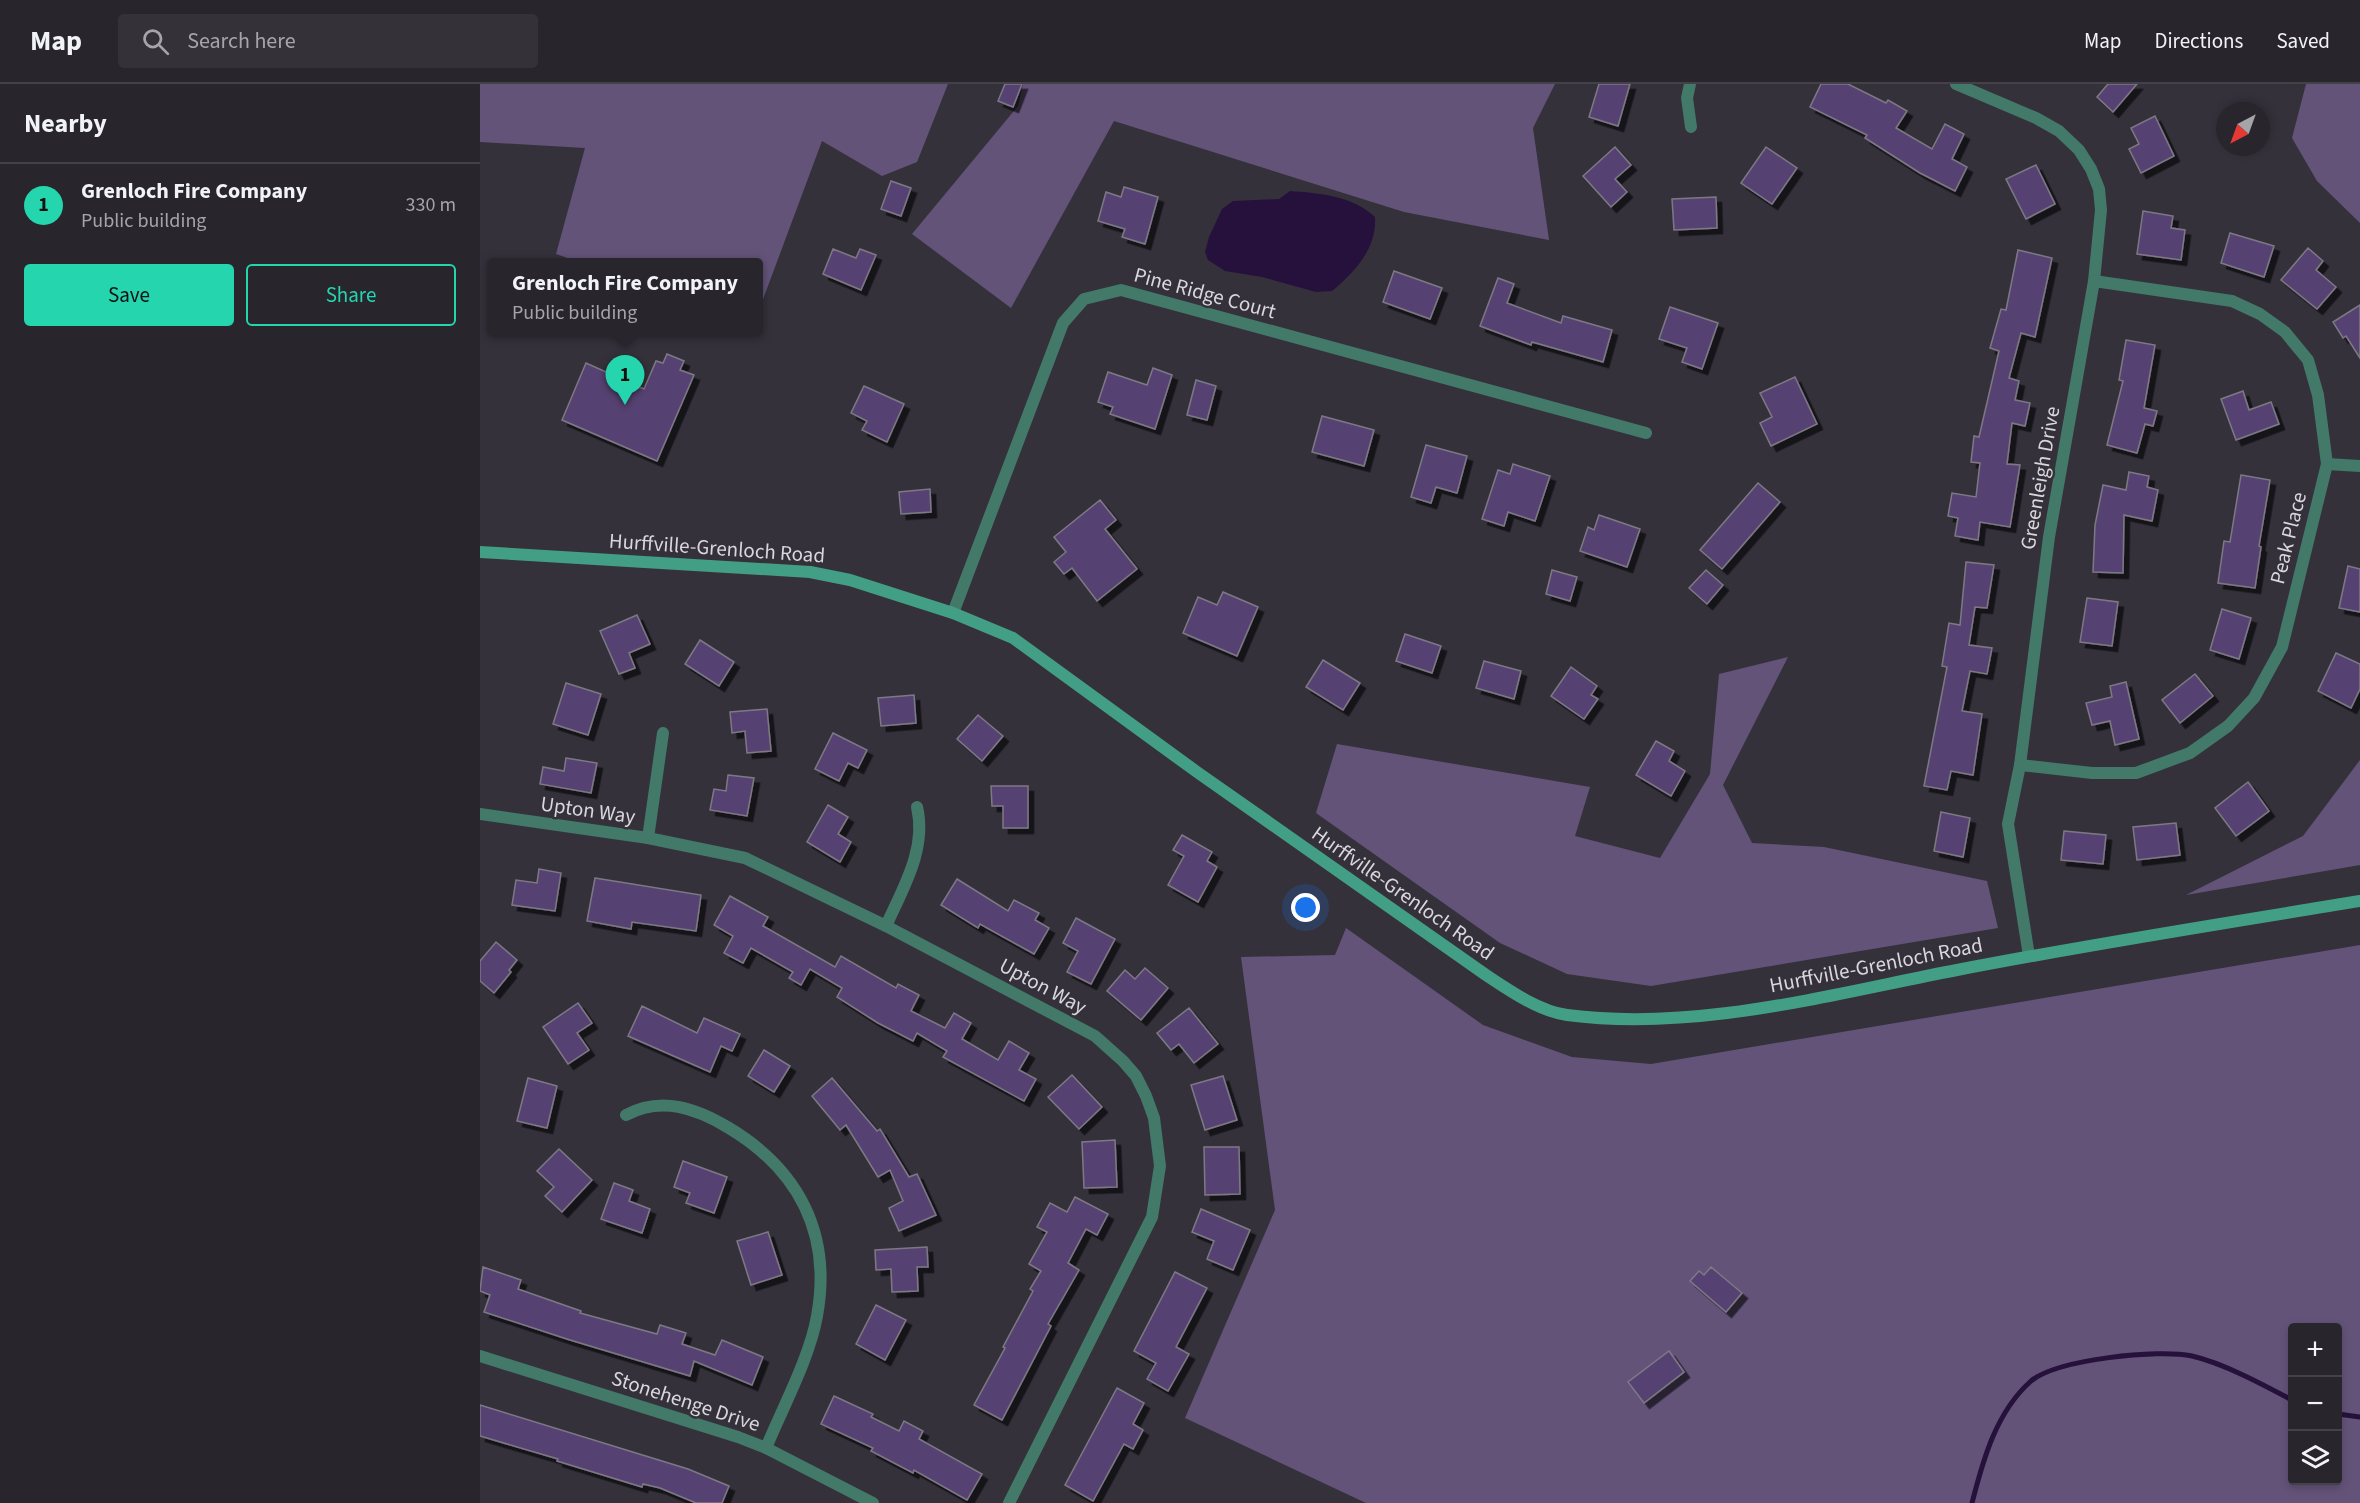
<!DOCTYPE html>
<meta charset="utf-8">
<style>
:root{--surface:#28252c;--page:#343138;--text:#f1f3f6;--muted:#a5a5a9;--line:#444248;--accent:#24d5ae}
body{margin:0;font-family:"Source Sans 3",sans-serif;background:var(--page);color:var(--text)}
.controls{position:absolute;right:18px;bottom:18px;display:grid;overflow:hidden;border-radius:6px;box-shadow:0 3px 9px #0003}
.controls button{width:54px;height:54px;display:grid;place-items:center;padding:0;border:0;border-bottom:2px solid var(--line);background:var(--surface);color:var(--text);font:30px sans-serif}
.compass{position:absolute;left:1736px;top:18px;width:54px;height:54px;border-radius:50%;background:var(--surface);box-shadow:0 3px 9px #0003;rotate:221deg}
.you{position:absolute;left:826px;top:824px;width:21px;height:21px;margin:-15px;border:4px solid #fff;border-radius:50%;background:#1a73e8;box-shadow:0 0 0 9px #1a73e833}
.badge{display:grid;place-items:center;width:39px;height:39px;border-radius:50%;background:var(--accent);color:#111;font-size:20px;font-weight:700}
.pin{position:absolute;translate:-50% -50px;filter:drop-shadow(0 2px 3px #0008)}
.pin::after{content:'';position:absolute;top:32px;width:21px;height:18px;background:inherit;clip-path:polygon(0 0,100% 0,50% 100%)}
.popup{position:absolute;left:7px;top:174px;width:276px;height:78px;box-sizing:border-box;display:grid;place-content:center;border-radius:6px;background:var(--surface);filter:drop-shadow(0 2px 4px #0005);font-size:20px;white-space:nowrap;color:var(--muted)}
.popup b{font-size:22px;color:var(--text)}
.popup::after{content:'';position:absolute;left:50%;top:100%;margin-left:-12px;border:12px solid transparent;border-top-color:var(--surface)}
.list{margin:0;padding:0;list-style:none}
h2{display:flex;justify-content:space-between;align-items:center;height:78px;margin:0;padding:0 24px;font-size:26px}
h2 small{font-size:20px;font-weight:400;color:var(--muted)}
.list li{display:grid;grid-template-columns:39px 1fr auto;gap:18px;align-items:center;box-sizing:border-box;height:84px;padding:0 24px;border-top:2px solid var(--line)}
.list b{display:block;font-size:22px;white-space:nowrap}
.list p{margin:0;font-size:20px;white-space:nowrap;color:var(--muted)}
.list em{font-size:20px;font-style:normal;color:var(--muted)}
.actions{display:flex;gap:12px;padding:18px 24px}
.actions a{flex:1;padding:14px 0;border:2px solid var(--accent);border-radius:6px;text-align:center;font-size:21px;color:var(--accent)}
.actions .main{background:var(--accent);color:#111}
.icon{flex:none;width:33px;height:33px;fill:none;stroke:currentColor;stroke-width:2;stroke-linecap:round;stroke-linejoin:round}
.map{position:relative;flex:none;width:1880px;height:1419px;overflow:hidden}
header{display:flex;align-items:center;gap:36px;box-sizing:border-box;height:84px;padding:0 30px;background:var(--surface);border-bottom:2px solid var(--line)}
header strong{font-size:28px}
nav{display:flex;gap:33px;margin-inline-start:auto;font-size:21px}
.search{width:420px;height:54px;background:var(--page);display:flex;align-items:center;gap:15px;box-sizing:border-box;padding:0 21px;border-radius:6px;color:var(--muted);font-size:22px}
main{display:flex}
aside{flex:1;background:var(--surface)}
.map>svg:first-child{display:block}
.green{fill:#635379;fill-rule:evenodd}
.water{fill:#26113d}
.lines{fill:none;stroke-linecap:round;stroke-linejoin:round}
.stream{stroke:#26113d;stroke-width:5}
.building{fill:#574272;stroke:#7d7984;stroke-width:1.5;filter:url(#shadow)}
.street{stroke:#427969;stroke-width:12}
.secondary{stroke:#429f86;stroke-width:12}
.labels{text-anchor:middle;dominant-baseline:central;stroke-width:5;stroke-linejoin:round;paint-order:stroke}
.street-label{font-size:21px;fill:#d9d6dc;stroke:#35313b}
</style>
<header>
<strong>Map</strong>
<div class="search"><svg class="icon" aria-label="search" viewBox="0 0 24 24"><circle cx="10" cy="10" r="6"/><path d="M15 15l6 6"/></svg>Search here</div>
<nav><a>Map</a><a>Directions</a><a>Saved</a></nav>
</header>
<main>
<aside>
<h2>Nearby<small></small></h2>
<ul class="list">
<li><span class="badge">1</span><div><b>Grenloch Fire Company</b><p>Public building</p></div><em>330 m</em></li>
</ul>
<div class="actions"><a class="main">Save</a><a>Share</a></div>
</aside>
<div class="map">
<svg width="1880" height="1419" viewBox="0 0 1880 1419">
<defs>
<filter id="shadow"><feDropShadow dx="5.5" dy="5.5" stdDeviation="0" flood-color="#0009"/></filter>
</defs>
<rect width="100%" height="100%" fill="#35313b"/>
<g class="green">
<path d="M0,0h468l-31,78 -35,14 -60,-35 -63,169 -1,-48h-179l-23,-8 29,-106 -105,-6z"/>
<path d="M543,0h532l-22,44 16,112 -145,-28 -290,-91 -103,187 -99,-74 106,-128z"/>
<path d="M1826,0h54v139l-43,-42 -25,-43z"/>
<path d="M1308,573l-65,128 29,58 72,4 163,34 11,47 -347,58 -84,-12 -67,-31 -184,-130 21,-69 253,43 -15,49 85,22 50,-84 9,-100z"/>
<path d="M1880,676v105l-174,30 117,-59z"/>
<path d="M866,844l137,97 89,32 79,7 709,-119v558h-994l-181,-85 90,-208 -34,-253 94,-2zM1812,1244h46v152h-46z"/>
</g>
<path class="water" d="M810,107c29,2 63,5 85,26 2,31 -20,55 -43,74l-16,1 -54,-15 -37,-6 -17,-11 -3,-8 4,-15 13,-28 11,-8 46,-2z"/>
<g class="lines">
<g class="stream">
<path d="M1858,1330l22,3"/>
<path d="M1492,1419c11,-43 24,-91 59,-122 27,-22 127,-32 161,-25 31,7 72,29 100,44"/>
</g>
</g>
<g class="building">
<path d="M525,0h17l-9,23 -15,-6z"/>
<path d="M1119,0h31l-12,42 -29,-9z"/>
<path d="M1341,0h27l38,19 2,-3 19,11 -11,17 36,21 13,-25 19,10 -12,25 15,8 -12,24 -35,-18 -55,-35 2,-3 -57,-28z"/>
<path d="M1628,0h29l-24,28 -16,-15z"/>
<path d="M1675,32l19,40 -33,17 -12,-24 10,-5 -8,-16z"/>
<path d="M1135,63l16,18 -16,14 12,13 -16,15 -28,-31z"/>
<path d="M1286,63l31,21 -25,36 -31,-21z"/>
<path d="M1556,81l19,39 -29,15 -20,-40z"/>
<path d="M411,97l20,7 -10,28 -20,-7z"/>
<path d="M644,103l34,10 -13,47 -23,-7 3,-8 -27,-8 8,-29 15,5z"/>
<path d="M1236,113l1,31 -43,2 -2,-31z"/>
<path d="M1663,127l30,5 -2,12 14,2 -4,30 -44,-6z"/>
<path d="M1750,149l44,13 -10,31 -43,-14z"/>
<path d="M1828,164l15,13 -7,9 20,17 -19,22 -36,-29z"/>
<path d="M353,165l23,9 4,-9 16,6 -15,35 -38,-16z"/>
<path d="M1538,166l34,8 -17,79 -14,-4 -12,45 10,3 -4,19 15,3 -5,23 -13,-3 -5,41 13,1 -10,62 -30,-5 -2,18 -23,-4 3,-18 -10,-2 4,-23 24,4 4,-34 -9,-1 3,-26 5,1 20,-86 -9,-3 11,-39 5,1z"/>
<path d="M914,187l48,17 -12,31 -47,-17z"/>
<path d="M1018,194l16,6 -7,19 54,20 2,-7 49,14 -9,32 -71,-20 -1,3 -51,-19z"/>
<path d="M1880,221v53l-14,-22 -3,2 -10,-16z"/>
<path d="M1190,223l48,16 -16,46 -20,-7 5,-14 -28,-9z"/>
<path d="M1646,256l29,5 -11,63 13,3 -4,15 -8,-2 -8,29 -30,-8 16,-64 -4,-1z"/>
<path d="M187,270l17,7 -4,9 14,5 -37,86 -95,-41 24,-57 58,26 12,-28 7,2z"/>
<path d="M673,284l19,7 -17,54 -45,-15 3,-7 -15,-5 10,-30 39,13z"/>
<path d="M1315,293l22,47 -46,22 -11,-23 12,-6 -12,-24z"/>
<path d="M716,296l20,6 -9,34 -20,-5z"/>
<path d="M384,302l40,18 -17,38 -25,-12 5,-9 -16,-8z"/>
<path d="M1763,307l6,19 22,-8 8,22 -43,16 -15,-41z"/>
<path d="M842,332l52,14 -10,36 -52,-14z"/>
<path d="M946,361l41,11 -10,37 -21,-6 -5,16 -20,-6z"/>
<path d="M1033,380l37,12 -15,45 -27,-9 -4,14 -22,-7 16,-49 12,4z"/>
<path d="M1649,388l20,4 -2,11 11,3 -6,31 -28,-6 -1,58 -30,-1 2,-47 8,-40 23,5z"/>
<path d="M1761,391l29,5 -11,66 2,1 -6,41 -37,-5 6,-42 6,1z"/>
<path d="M1278,399l22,19 -58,67 -22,-19z"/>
<path d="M450,405l1,23 -30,2 -2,-22z"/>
<path d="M620,416l16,20 -11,9 32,40 -40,32 -25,-33 -8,6 -10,-12 12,-10 -12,-15z"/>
<path d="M1119,431l41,14 -13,38 -47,-16 8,-24 6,3z"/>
<path d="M1486,478l28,3 -7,43 -12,-1 -6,38 23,3 -5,26 -17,-3 -8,40 20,3 -9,61 -22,-4 -4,19 -23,-4 23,-119 -5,-1 7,-43 11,2z"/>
<path d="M1868,482l12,3v43l-21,-4z"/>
<path d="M1072,486l25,7 -7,24 -24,-7z"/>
<path d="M1226,486l17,15 -16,19 -18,-16z"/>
<path d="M743,508l35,15 -21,49 -54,-23 15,-36 19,8z"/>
<path d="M1607,514l31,4 -6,44 -32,-4z"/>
<path d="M1742,525l29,9 -12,41 -29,-9z"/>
<path d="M157,531l13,29 -21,9 6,15 -16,6 -19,-43z"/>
<path d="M925,550l36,12 -9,27 -36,-12z"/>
<path d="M220,556l34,22 -15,24 -34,-22z"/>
<path d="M1856,569l24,11v25l-9,19 -33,-17z"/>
<path d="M843,576l37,23 -17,27 -37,-23z"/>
<path d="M1004,577l37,10 -7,28 -38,-11z"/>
<path d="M1091,583l26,19 -6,9 7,4 -14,20 -33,-23z"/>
<path d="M1715,590l18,22 -33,27 -18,-23z"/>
<path d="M1646,598l13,57 -24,6 -5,-24 -18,4 -6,-22 26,-6 -2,-11z"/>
<path d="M86,599l35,11 -13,41 -35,-11z"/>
<path d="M434,611l2,28 -35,3 -3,-28z"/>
<path d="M287,625l4,42 -24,2 -2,-22 -13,2 -2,-21z"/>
<path d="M498,631l25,21 -21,25 -25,-22z"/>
<path d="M353,649l34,17 -9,18 -10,-5 -9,18 -24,-12z"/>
<path d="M1176,657l18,10 -5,10 16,10 -14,25 -35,-21z"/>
<path d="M86,674l31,5 -6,30 -51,-9 3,-17 21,4z"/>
<path d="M248,691l26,3 -7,38 -37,-6 4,-21 12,2z"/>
<path d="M1768,698l21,29 -33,25 -21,-28z"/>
<path d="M511,702h37v42h-25v-22h-11z"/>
<path d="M348,721l20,12 -10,17 13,8 -11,20 -33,-20z"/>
<path d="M1461,728l29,6 -7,39 -29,-6z"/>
<path d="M1696,739l4,32 -43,5 -4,-33z"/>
<path d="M1584,747l42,4 -3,29 -42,-4z"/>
<path d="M702,751l30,17 -5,9 10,6 -19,35 -30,-17 16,-29 -11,-6z"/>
<path d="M59,785l22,4 -6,38 -43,-6 4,-25 21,3z"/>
<path d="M115,794l106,17 -5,36 -64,-9 -1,7 -44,-8z"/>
<path d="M477,795l51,32 6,-11 25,13 -4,7 14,8 -15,26 -54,-30 -2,4 -37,-23z"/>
<path d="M250,812l38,21 -5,9 72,41 6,-11 55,32 2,-4 21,11 -8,16 34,17 9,-15 17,10 -9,16 36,21 11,-19 20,12 -10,17 17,9 -12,22 -81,-44 4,-6 -30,-18 -4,8 -35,-18 -41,-26 5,-9 -32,-19 -9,16 -12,-7 4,-6 -42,-24 -8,15 -19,-10 9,-17 -19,-11z"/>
<path d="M596,834l39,21 -24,45 -24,-12 11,-21 -15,-8z"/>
<path d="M16,858l21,18 -8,10 2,2 -17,21 -14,-12v-20z"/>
<path d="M665,884l23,20 -27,32 -34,-29 18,-21 10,9z"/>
<path d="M98,919l14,20 -15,10 12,17 -21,14 -25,-37z"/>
<path d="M162,922l55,27 7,-15 36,16 -8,17 -11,-5 -11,26 -82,-36z"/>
<path d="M709,924l29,36 -24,19 -15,-19 -8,6 -14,-17z"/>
<path d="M284,966l26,16 -16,26 -26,-16z"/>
<path d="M592,991l30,32 -23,22 -31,-32z"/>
<path d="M743,992l14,44 -32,10 -14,-45z"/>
<path d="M48,994l29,8 -10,42 -30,-7z"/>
<path d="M352,994l45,53 3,-2 29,48 8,-3 19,41 -37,16 -10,-23 14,-7 -13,-31 -12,7 -32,-52 -6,5 -28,-34z"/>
<path d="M635,1056l2,47 -33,1 -2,-46z"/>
<path d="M724,1063h35l1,47 -35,1z"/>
<path d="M79,1065l33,31 -30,32 -17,-16 9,-9 -17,-16z"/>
<path d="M203,1077l44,16 -13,36 -28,-10 4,-10 -16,-6z"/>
<path d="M134,1099l19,7 -4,11 21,8 -8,24 -41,-14z"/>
<path d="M595,1113l33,17 -11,21 -11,-6 -18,34 11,7 -31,54 3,2 -49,94 -28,-15 31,-57 -2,-1 30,-56 -3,-2 11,-18 -12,-7 18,-32 -10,-5 13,-24 17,9z"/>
<path d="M721,1125l49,21 -17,40 -26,-11 7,-18 -22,-9z"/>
<path d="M288,1148l14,43 -31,10 -14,-44z"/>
<path d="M447,1163l1,20h-11l1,24 -26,1 -1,-23 -15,1 -1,-20z"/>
<path d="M3,1183l38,13 -3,9 63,22 -1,2 77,21 3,-9 26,8 -4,11 33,11 7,-15 41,17 -11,28 -58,-24 -4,15 -120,-36 -86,-28 6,-17 -10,-4z"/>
<path d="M1231,1183l31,26 -16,19 -36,-31 9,-10 5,4z"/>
<path d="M695,1188l32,16 -31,59 13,7 -21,37 -21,-12 9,-16 -22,-12z"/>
<path d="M396,1221l30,15 -21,40 -29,-16z"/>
<path d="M1189,1267l15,21 -40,31 -16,-21z"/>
<path d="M637,1304l27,15 -11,21 10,6 -10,19 -9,-5 -31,57 -28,-16z"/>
<path d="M354,1312l39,18 -2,3 28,14 5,-10 19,10 -4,8 63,35 -15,26 -53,-30 -1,3 -42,-22 2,-3 -52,-24z"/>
<path d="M0,1321l208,64 41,17 -7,17h-26l-36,-15 -17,-4 -1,3 -85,-26 1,-2 -78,-23z"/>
</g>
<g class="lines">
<g class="street">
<path d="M1210,0l-3,14 4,29"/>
<path d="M1476,0l80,34 23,13 20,19 12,19 8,20 2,21 -7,71 -45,256 -29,228 -12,59 21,132"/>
<path d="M1847,380l33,2"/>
<path d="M473,529l110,-290 21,-24 37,-9 525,143"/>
<path d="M1540,681l72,8h44l54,-20 38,-27 26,-28 28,-51 45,-183 -9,-69 -10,-35 -23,-28 -25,-18 -28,-13 -138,-20"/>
<path d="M0,730l168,24 97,20 141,68 209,110 28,25 13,15 10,20 8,22 6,48 -8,51 -143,286"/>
<path d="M168,754l15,-105"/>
<path d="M406,842c17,-38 41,-77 31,-119"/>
<path d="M146,1031c35,-19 70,-7 103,13 70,42 103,106 88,188 -7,41 -35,93 -51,132"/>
<path d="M0,1272l258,81 28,11 107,55"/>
</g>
<path class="secondary" d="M0,468l330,20 40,8 103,33 60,25 184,134 289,203c24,16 53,36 81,40 130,17 264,-21 390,-45 134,-26 269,-47 403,-69"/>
</g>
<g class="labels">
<g class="street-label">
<text transform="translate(725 209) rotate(15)">Pine Ridge Court</text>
<text transform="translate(1560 394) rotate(-80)">Greenleigh Drive</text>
<text transform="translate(1808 454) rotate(-76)">Peak Place</text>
<text transform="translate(237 464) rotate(4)">Hurffville-Grenloch Road</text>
<text transform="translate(108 726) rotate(8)">Upton Way</text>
<text transform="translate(923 809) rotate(35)">Hurffville-Grenloch Road</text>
<text transform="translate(1396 881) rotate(-11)">Hurffville-Grenloch Road</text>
<text transform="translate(563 902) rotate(28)">Upton Way</text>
<text transform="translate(206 1317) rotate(18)">Stonehenge Drive</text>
</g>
</g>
</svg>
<div class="controls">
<button>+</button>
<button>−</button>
<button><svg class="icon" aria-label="layers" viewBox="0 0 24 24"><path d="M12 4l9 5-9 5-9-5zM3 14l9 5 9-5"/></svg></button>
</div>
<svg class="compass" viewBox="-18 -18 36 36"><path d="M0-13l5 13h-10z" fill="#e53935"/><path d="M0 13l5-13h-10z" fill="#a5a5a9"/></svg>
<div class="you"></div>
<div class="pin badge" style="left:145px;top:321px">1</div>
<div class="popup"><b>Grenloch Fire Company</b>Public building</div>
</div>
</main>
